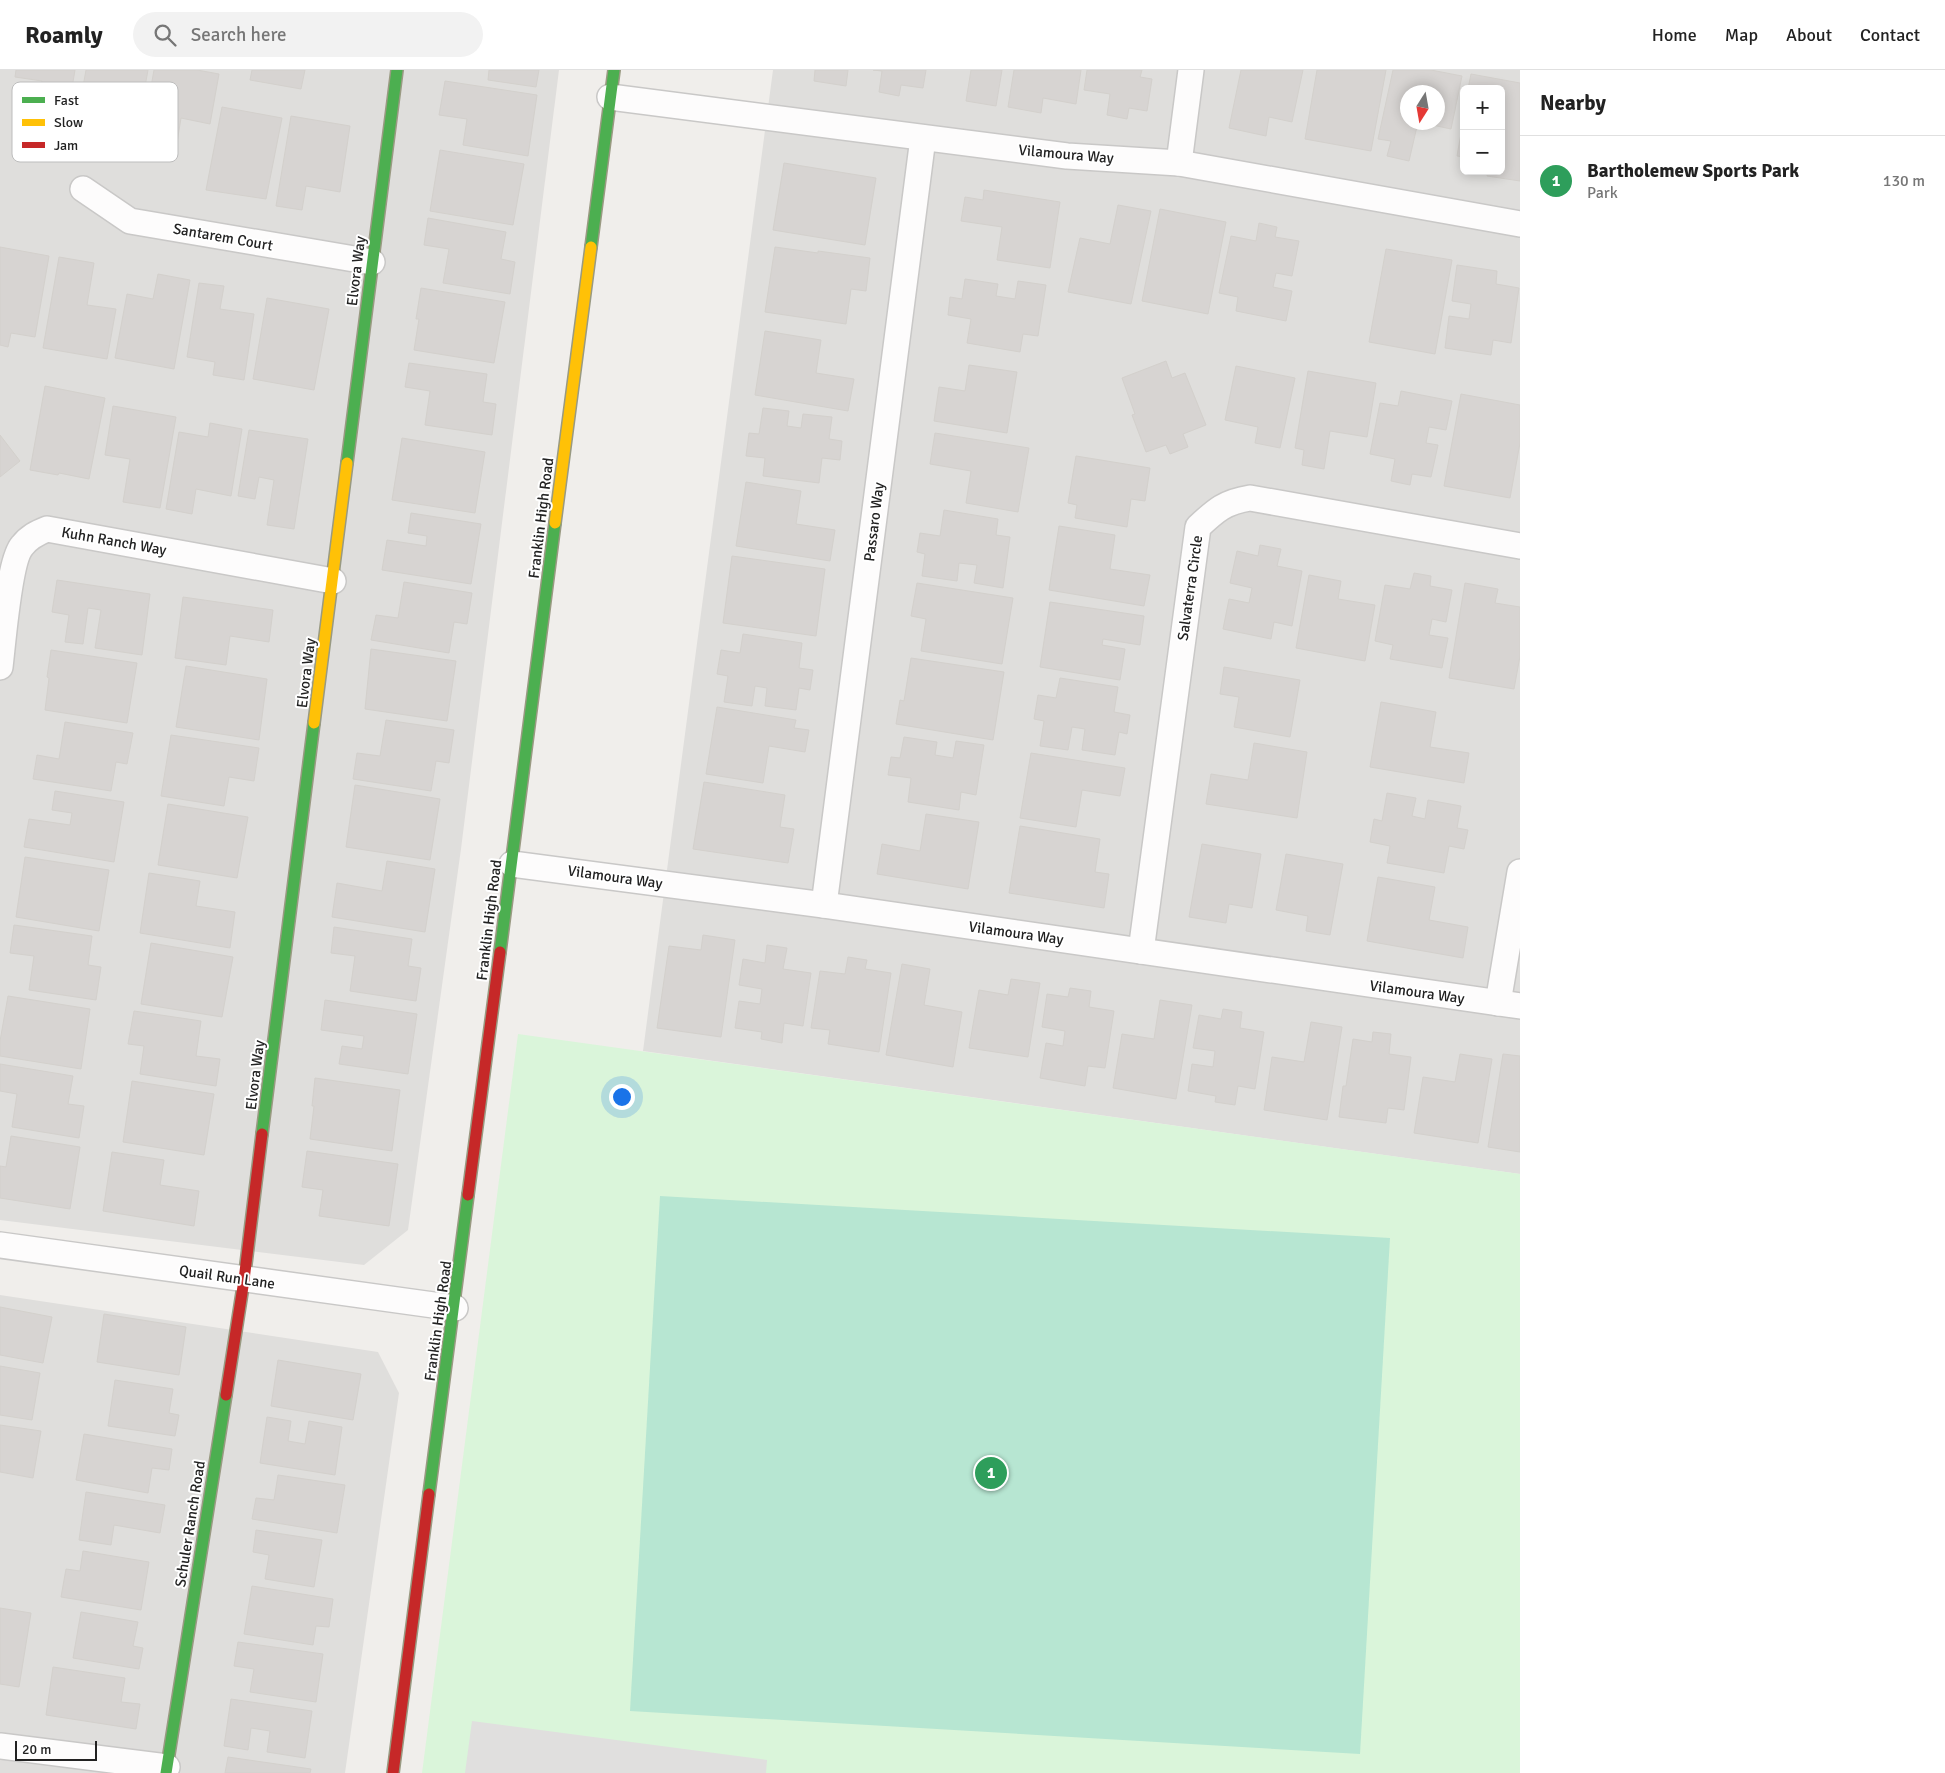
<!DOCTYPE html>
<meta charset="utf-8">
<style>
:root{--surface:#fff;--page:#f2f2f2;--text:#222;--muted:#767676;--line:#e0e0e0;--accent:#6a6968}
body{margin:0;font-family:Signika,sans-serif;background:var(--page);color:var(--text)}
.controls{position:absolute;right:15px;top:15px;display:grid;overflow:hidden;border-radius:8px;box-shadow:0 2px 12px #0003}
.controls button{width:45px;height:45px;display:grid;place-items:center;padding:0;border:0;border-bottom:1px solid var(--line);background:var(--surface);color:var(--text);font:25px sans-serif}
.compass{position:absolute;left:1400px;top:15px;width:45px;height:45px;border-radius:50%;background:var(--surface);box-shadow:0 2px 12px #0003;rotate:191deg}
.scale{position:absolute;left:15px;bottom:12px;width:82px;box-sizing:border-box;padding-left:5px;border:2px solid #222;border-top:0;font-size:14px;line-height:18px;white-space:nowrap;color:#222;-webkit-text-stroke:4px #fff;paint-order:stroke}
.you{position:absolute;left:621px;top:1026px;width:18px;height:18px;margin:-12px;border:4px solid #fff;border-radius:50%;background:#1a73e8;box-shadow:0 0 0 8px #1a73e833}
.badge{display:grid;place-items:center;width:32px;height:32px;border-radius:50%;background:var(--accent);color:#fff;font-size:16px;font-weight:700}
.pin{position:absolute;translate:-50% -50%;border:2px solid #fff;box-shadow:0 1px 5px #0006}
.list{margin:0;padding:0;list-style:none}
h2{display:flex;justify-content:space-between;align-items:center;height:65px;margin:0;padding:0 20px;font-size:21px}
h2 small{font-size:16px;font-weight:400;color:var(--muted)}
.list li{display:grid;grid-template-columns:32px 1fr auto;gap:15px;align-items:center;box-sizing:border-box;height:90px;padding:0 20px;border-top:1px solid var(--line)}
.list b{display:block;font-size:19px;white-space:nowrap}
.list p{margin:0;font-size:16px;white-space:nowrap;color:var(--muted)}
.list em{font-size:16px;font-style:normal;color:var(--muted)}
.icon{flex:none;width:28px;height:28px;fill:none;stroke:currentColor;stroke-width:2;stroke-linecap:round;stroke-linejoin:round}
.map{position:relative;flex:none;width:1520px;height:1703px;overflow:hidden}
header{display:flex;align-items:center;gap:30px;box-sizing:border-box;height:70px;padding:0 25px;background:var(--surface);border-bottom:1px solid var(--line)}
header strong{font-size:24px}
nav{display:flex;gap:28px;margin-inline-start:auto;font-size:18px}
.search{width:350px;height:45px;background:var(--page);display:flex;align-items:center;gap:12px;box-sizing:border-box;padding:0 18px;border-radius:28px;color:var(--muted);font-size:19px}
main{display:flex}
aside{flex:1;background:var(--surface)}
.map>svg:first-child{display:block}
.residential{fill:#dfdedc;fill-rule:evenodd}
.park{fill:#daf5da}
.pitch{fill:#b7e6d2}
.parking{fill:#e0dfde}
.building{fill:#d7d4d2;stroke:#d3d0cc}
.lines{fill:none;stroke-linecap:round;stroke-linejoin:round}
.street-casing{stroke:#c9c8c7;stroke-width:28}
.fast-casing{stroke:#999a82;stroke-width:14}
.slow-casing{stroke:#999a82;stroke-width:14}
.jam-casing{stroke:#999a82;stroke-width:14}
.street{stroke:#fdfcfc;stroke-width:25}
.fast{stroke:#4caf50;stroke-width:11}
.slow{stroke:#ffc107;stroke-width:11}
.jam{stroke:#c62828;stroke-width:11}
.labels{text-anchor:middle;dominant-baseline:central;stroke-width:4;stroke-linejoin:round;paint-order:stroke}
.street-label{font-size:15px;fill:#222;stroke:#fff}
.key{fill:#fff;stroke:#bdbdbd;stroke-width:1}
.key-label{font-size:14px;fill:#222}
</style>
<header>
<strong>Roamly</strong>
<div class="search"><svg class="icon" aria-label="search" viewBox="0 0 24 24"><circle cx="10" cy="10" r="6"/><path d="M15 15l6 6"/></svg>Search here</div>
<nav><a>Home</a><a>Map</a><a>About</a><a>Contact</a></nav>
</header>
<main>
<div class="map">
<svg width="1520" height="1703" viewBox="0 0 1520 1703">
<rect width="100%" height="100%" fill="#f0eeeb"/>
<g class="residential">
<path d="M0,0h559l-98,779 -53,381 -44,35 -364,-45z"/>
<path d="M773,0h747v1104l-877,-123zM1464,19h37v82h-37zM1408,22h30v30h-30z"/>
<path d="M0,1225l378,57 21,41 -54,380h-345z"/>
</g>
<path class="park" d="M518,964l1002,140v599h-1098z"/>
<path class="pitch" d="M660,1126l730,42 -30,516 -730,-43z"/>
<path class="parking" d="M472,1651l295,39 -1,13h-301z"/>
<g class="building">
<path d="M16,0h59l-10,59 -31,-5 8,-43 -27,-4z"/>
<path d="M86,0h62l-7,38 -22,-5 3,-12 -6,-1 -7,36 -32,-6z"/>
<path d="M154,0h43l22,4 -9,50 -29,-6 -7,43 -35,-6z"/>
<path d="M252,0h53l-4,19 -51,-9z"/>
<path d="M489,0h50l-3,17 -48,-7z"/>
<path d="M815,0h33l-2,16 -32,-5z"/>
<path d="M873,0h53l-3,18 -22,-3 -2,11 -20,-4 3,-21z"/>
<path d="M971,0h31l-6,36 -30,-5z"/>
<path d="M1014,0h67l-5,34 -33,-6 -2,15 -33,-6z"/>
<path d="M1087,0h55l-2,7 12,2 -5,32 -18,-3 -2,11 -20,-4 3,-21 -26,-4z"/>
<path d="M1241,0h62l-11,52 -23,-5 -3,19 -37,-8z"/>
<path d="M1317,0h69l-15,81 -66,-12z"/>
<path d="M1393,0h38l31,6 -11,53 -33,-7h20v-30h-30v30h10l-9,39 -22,-5 4,-15 -13,-2z"/>
<path d="M1471,4l49,9v98l-33,-5 1,-5h13v-82h-33z"/>
<path d="M445,11l92,14 -9,61 -65,-11 4,-26 -28,-4z"/>
<path d="M222,37l60,11 -16,81 -60,-9z"/>
<path d="M291,46l59,10 -10,66 -34,-6 -4,24 -26,-4z"/>
<path d="M1464,47v40l-7,-1z"/>
<path d="M440,80l84,14 -11,61 -83,-14z"/>
<path d="M784,93l92,15 -11,67 -92,-15z"/>
<path d="M984,120l76,12 -10,66 -53,-8 5,-33 -41,-6 4,-24 18,3z"/>
<path d="M1118,135l33,6 -20,93 -63,-12 12,-54 30,6z"/>
<path d="M1160,139l66,13 -18,92 -66,-13z"/>
<path d="M428,148l78,14 -5,27 14,3 -5,32 -67,-11 6,-34 -25,-4z"/>
<path d="M1259,153l18,4 -2,10 24,4 -7,35 -16,-3 -3,14 19,4 -6,30 -50,-10 2,-14 -19,-4 12,-57 25,5z"/>
<path d="M0,177l49,9 -14,81 -24,-4 -3,14 -8,-2z"/>
<path d="M775,177l43,6v-2l52,7 -4,33 -15,-2 -5,35 -81,-12z"/>
<path d="M1386,179l66,11 -17,94 -66,-12z"/>
<path d="M59,187l35,6 -7,42 29,4 -9,50 -64,-11z"/>
<path d="M1457,195l40,6 -1,13 23,4 -8,55 -18,-3 -2,15 -46,-7 4,-32 20,3 2,-15 -19,-3z"/>
<path d="M158,204l32,6 -16,89 -59,-11 12,-64 26,5z"/>
<path d="M965,209l33,5 -2,12 19,3 3,-18 28,4 -8,51 -15,-2 -3,18 -53,-9 4,-24 -23,-4 2,-18 12,2z"/>
<path d="M199,213l25,3 -4,23 34,5 -10,66 -31,-5 2,-13 -28,-5z"/>
<path d="M421,218l84,14 -11,61 -80,-13 5,-31h-3z"/>
<path d="M267,228l62,11 -15,81 -61,-11z"/>
<path d="M765,261l56,9 -5,33 38,6 -6,32 -93,-16z"/>
<path d="M1166,291l6,17 13,-5 21,52 -23,9 5,13 -18,7 -4,-9 -20,7 -14,-37 3,-1 -13,-36z"/>
<path d="M409,293l78,11 -4,28 13,2 -4,31 -67,-10 5,-34 -25,-4z"/>
<path d="M969,295l48,7 -10,61 -73,-12 5,-34 26,4z"/>
<path d="M1236,296l59,12 -15,70 -25,-5 3,-16 -33,-7z"/>
<path d="M1308,301l68,12 -9,54 -37,-6 -6,38 -22,-4 2,-15 -9,-2z"/>
<path d="M45,316l60,12 -16,81 -30,-6 -1,2 -28,-5z"/>
<path d="M1401,321l51,10 -6,29 -17,-3 -3,16 12,2 -7,32 -19,-3 -2,11 -19,-4 4,-22 -25,-5 10,-51 18,3z"/>
<path d="M1461,324l59,11v38l-10,55 -66,-12z"/>
<path d="M113,336l63,11 -16,91 -37,-6 7,-43 -25,-4z"/>
<path d="M763,338l26,3 -2,15 14,2 2,-14 29,3 -3,22 13,2 -2,19 -18,-2 -3,25 -56,-7 2,-18 -19,-2 3,-23 10,1z"/>
<path d="M210,353l32,6 -11,67 -35,-7 -4,25 -26,-5 13,-77 29,5z"/>
<path d="M249,360l59,9 -14,90 -27,-4 7,-45 -15,-3 -4,22 -17,-3z"/>
<path d="M935,363l94,15 -11,64 -52,-9 5,-32 -41,-7z"/>
<path d="M0,365l20,26 -20,16z"/>
<path d="M402,368l83,14 -10,61 -83,-13z"/>
<path d="M1076,386l74,12 -5,33 -14,-2 -4,28 -52,-9 2,-13 -9,-2z"/>
<path d="M746,412l55,9 -5,33 39,6 -5,31 -94,-15z"/>
<path d="M944,440l54,9 -2,16 14,2 -7,51 -29,-5 3,-18 -18,-2 -2,18 -35,-5 3,-22 -8,-2 3,-19 20,3z"/>
<path d="M411,443l70,11 -10,60 -89,-14 5,-30 39,6 1,-10 -19,-3z"/>
<path d="M1059,456l56,9 -5,34 40,6 -6,31 -95,-16z"/>
<path d="M1260,475l21,4 -4,17 25,5 -10,55 -18,-4 -3,17 -48,-10 6,-30 20,4 3,-15 -22,-5 7,-32 21,5z"/>
<path d="M732,486l93,13 -9,67 -93,-13z"/>
<path d="M1414,503l17,3 -1,10 22,4 -6,32 -14,-3 -3,16 19,3 -6,30 -52,-9 3,-14 -18,-4 10,-56 25,4z"/>
<path d="M1309,505l32,6 -3,18 37,6 -10,56 -69,-13z"/>
<path d="M57,510l93,14 -8,61 -47,-7 6,-38 -13,-2 -5,36 -18,-2 4,-27 -17,-3z"/>
<path d="M404,512l68,11 -5,31 -13,-2 -5,31 -78,-13 5,-25 22,3z"/>
<path d="M917,513l96,15 -11,66 -81,-13 5,-32 -15,-3z"/>
<path d="M1465,513l33,6 -3,14 25,4v49l-6,33 -65,-11z"/>
<path d="M183,527l90,13 -4,32 -39,-6 -4,29 -51,-7z"/>
<path d="M1050,532l94,14 -4,29 -37,-6 -1,6 23,4 -5,31 -80,-13z"/>
<path d="M743,564l59,9 -3,25 14,2 -3,20 -11,-2 -3,22 -31,-4 2,-18 -12,-2 -3,20 -28,-4 4,-26 -11,-2 4,-24 19,3z"/>
<path d="M371,579l85,12 -9,60 -82,-12z"/>
<path d="M51,580l86,13 -10,60 -82,-13 4,-32 -2,-1z"/>
<path d="M911,588l93,14 -11,68 -97,-16 4,-24 4,1z"/>
<path d="M186,596l81,13 -8,61 -83,-13z"/>
<path d="M1224,597l76,13 -10,57 -56,-10 5,-30 -19,-3z"/>
<path d="M1060,608l58,9 -4,25 16,3 -3,19 -8,-2 -4,23 -33,-5 3,-21 -13,-2 -4,23 -28,-4 4,-25 -10,-2 4,-24 18,3z"/>
<path d="M1381,632l55,10 -6,35 39,6 -5,30 -94,-16z"/>
<path d="M717,637l79,13 -2,8 15,2 -4,22 -36,-6 -6,37 -57,-9z"/>
<path d="M386,650l68,10 -5,33 -13,-2 -5,30 -78,-12 4,-26 23,3z"/>
<path d="M65,652l68,11 -6,31 -11,-2 -5,29 -78,-12 4,-24 22,4z"/>
<path d="M171,665l88,13 -5,33 -25,-4 -5,29 -63,-10z"/>
<path d="M904,667l33,5 -2,13 18,3 3,-17 28,4 -8,50 -15,-3 -2,18 -51,-8 3,-24 -23,-3 3,-18 9,1z"/>
<path d="M1254,673l53,9 -10,66 -91,-14 5,-30 37,6z"/>
<path d="M1031,683l94,15 -5,28 -38,-6 -6,37 -56,-9z"/>
<path d="M704,712l81,13 -5,32 14,2 -6,34 -95,-14z"/>
<path d="M355,715l85,14 -10,61 -84,-13z"/>
<path d="M55,721l69,11 -10,60 -90,-15 5,-28 41,6 2,-12 -20,-3z"/>
<path d="M1387,723l29,5 -4,18 13,3 3,-19 33,6 -4,22 11,2 -4,19 -15,-3 -5,27 -57,-10 3,-17 -20,-4 4,-23 8,2z"/>
<path d="M168,734l80,13 -11,61 -79,-13z"/>
<path d="M926,744l53,8 -11,67 -91,-15 5,-30 38,7z"/>
<path d="M1020,756l80,13 -5,33 14,2 -5,34 -95,-15z"/>
<path d="M1202,774l59,10 -9,54 -23,-4 -3,19 -37,-6z"/>
<path d="M1286,784l57,10 -13,71 -24,-4 2,-15 -32,-6z"/>
<path d="M25,787l84,13 -10,61 -83,-14z"/>
<path d="M387,791l48,8 -10,63 -93,-15 5,-34 45,8z"/>
<path d="M149,803l51,8 -4,25 39,6 -5,36 -90,-15z"/>
<path d="M1378,807l57,10 -6,33 39,7 -5,31 -96,-17z"/>
<path d="M14,855l78,11 -4,29 13,2 -5,33 -67,-10 5,-34 -24,-3z"/>
<path d="M334,857l78,12 -4,27 13,2 -5,33 -66,-10 5,-35 -24,-3z"/>
<path d="M703,865l32,5 -14,97 -64,-9 12,-82 32,4z"/>
<path d="M151,873l82,14 -11,60 -81,-13z"/>
<path d="M767,875l20,3 -4,21 28,4 -8,53 -19,-3 -2,20 -21,-4 1,-7 -27,-4 4,-27 21,3 2,-15 -23,-4 4,-26 22,4z"/>
<path d="M848,887l19,3 -2,9 26,4 -12,79 -51,-8 2,-14 -19,-2 9,-57 25,3z"/>
<path d="M902,894l28,5 -6,36 38,7 -9,55 -67,-12z"/>
<path d="M1011,909l29,4 -12,74 -59,-9 10,-58 29,5z"/>
<path d="M1070,918l21,3 -2,16 25,4 -9,57 -17,-2 -3,20 -45,-8 6,-35 17,3 2,-15 -23,-4 5,-33 21,3z"/>
<path d="M8,926l82,13 -9,60 -81,-13v-15z"/>
<path d="M325,930l92,14 -9,60 -69,-10 3,-18 20,3 2,-13 -43,-6z"/>
<path d="M1160,930l32,5 -16,94 -63,-11 9,-54 32,5z"/>
<path d="M1223,939l19,3 -2,16 24,4 -9,57 -17,-3 -3,19 -20,-3 1,-6 -28,-5 4,-27 21,3 2,-16 -22,-3 6,-33 22,4z"/>
<path d="M134,941l67,10 -5,35 24,3 -4,27 -76,-12 4,-28 -16,-2z"/>
<path d="M1311,952l31,5 -15,93 -63,-10 8,-53 32,5z"/>
<path d="M1373,962l18,2 -2,20 22,3 -7,53 -16,-2 -2,15 -47,-6 4,-31h3l7,-47 19,3z"/>
<path d="M1460,984l32,5 -14,84 -64,-10 9,-56 32,5z"/>
<path d="M1503,984l17,2v96l-32,-5z"/>
<path d="M0,994l73,12 -5,28 16,2 -5,32 -67,-11 5,-33 -17,-3z"/>
<path d="M315,1008l85,12 -8,61 -82,-12 4,-33h-2z"/>
<path d="M132,1011l82,13 -10,61 -81,-13z"/>
<path d="M11,1066l69,11 -10,62 -70,-11v-32l6,1z"/>
<path d="M307,1081l91,13 -9,62 -70,-10 4,-26 -21,-3z"/>
<path d="M112,1082l52,8 -4,25 39,6 -5,35 -91,-15z"/>
<path d="M0,1237l52,10 -9,46 -43,-8z"/>
<path d="M104,1244l82,13 -7,48 -82,-13z"/>
<path d="M278,1290l83,14 -8,46 -82,-14z"/>
<path d="M0,1296l40,7 -8,47 -32,-5z"/>
<path d="M115,1310l58,9 -4,24 10,2 -4,21 -67,-10z"/>
<path d="M267,1347l24,4 -3,20 17,3 4,-23 33,6 -7,48 -75,-12z"/>
<path d="M0,1355l41,6 -8,47 -33,-6z"/>
<path d="M84,1364l88,15 -3,21 -17,-2 -4,25 -72,-13z"/>
<path d="M278,1405l67,10 -8,48 -85,-14 4,-21 18,2z"/>
<path d="M86,1422l79,13 -5,28 -46,-8 -3,20 -32,-5z"/>
<path d="M256,1460l66,10 -8,47 -49,-8 4,-24 -16,-3z"/>
<path d="M83,1481l66,11 -8,48 -80,-13 5,-28 14,2z"/>
<path d="M252,1516l81,13 -4,28 -13,-1 -3,19 -69,-11z"/>
<path d="M0,1538l31,5 -12,74 -19,-3z"/>
<path d="M81,1542l57,10 -5,24 10,2 -4,21 -66,-11z"/>
<path d="M238,1572l85,12 -7,48 -66,-10 4,-23 -20,-3z"/>
<path d="M53,1597l72,11 -4,24 19,2 -4,25 -90,-14z"/>
<path d="M231,1629l81,12 -7,47 -38,-6 3,-21 -19,-3 -3,22 -24,-4z"/>
<path d="M228,1687l83,12 -1,4h-85z"/>
</g>
<g class="lines">
<defs>
<g id="street">
<path d="M610,27l457,59 112,7 341,61"/>
<path d="M1179,93l12,-93"/>
<path d="M83,119l47,32 242,41"/>
<path d="M0,597c3,-24 9,-106 22,-121 7,-9 15,-13 25,-17l286,52"/>
<path d="M512,794l312,41 696,101"/>
<path d="M824,835l99,-767"/>
<path d="M1141,881l57,-424c18,-17 27,-25 52,-29l270,48"/>
<path d="M1498,933l22,-131"/>
<path d="M0,1175l455,63"/>
<path d="M0,1676l167,21"/>
</g>
<g id="fast">
<path d="M591,177l23,-177"/>
<path d="M347,393l50,-393"/>
<path d="M500,882l55,-429"/>
<path d="M262,1064l52,-411"/>
<path d="M429,1424l39,-299"/>
<path d="M166,1703l60,-378"/>
</g>
<g id="slow">
<path d="M555,453l36,-276"/>
<path d="M314,653l33,-260"/>
</g>
<g id="jam">
<path d="M468,1125l32,-243"/>
<path d="M226,1325l18,-115 18,-146"/>
<path d="M393,1703l36,-279"/>
</g>
</defs>
<use href="#street" class="street-casing"/>
<use href="#fast" class="fast-casing"/>
<use href="#slow" class="slow-casing"/>
<use href="#jam" class="jam-casing"/>
<use href="#street" class="street"/>
<use href="#fast" class="fast"/>
<use href="#slow" class="slow"/>
<use href="#jam" class="jam"/>
</g>
<g class="labels">
<g class="street-label">
<text transform="translate(1066 84) rotate(5)">Vilamoura Way</text>
<text transform="translate(223 167) rotate(10)">Santarem Court</text>
<text transform="translate(356 201) rotate(-83)">Elvora Way</text>
<text transform="translate(541 448) rotate(-83)">Franklin High Road</text>
<text transform="translate(874 452) rotate(-83)">Passaro Way</text>
<text transform="translate(114 471) rotate(10)">Kuhn Ranch Way</text>
<text transform="translate(1190 518) rotate(-82)">Salvaterra Circle</text>
<text transform="translate(306 603) rotate(-83)">Elvora Way</text>
<text transform="translate(615 807) rotate(8)">Vilamoura Way</text>
<text transform="translate(489 850) rotate(-83)">Franklin High Road</text>
<text transform="translate(1016 863) rotate(8)">Vilamoura Way</text>
<text transform="translate(1417 922) rotate(8)">Vilamoura Way</text>
<text transform="translate(255 1005) rotate(-83)">Elvora Way</text>
<text transform="translate(227 1207) rotate(8)">Quail Run Lane</text>
<text transform="translate(438 1251) rotate(-82)">Franklin High Road</text>
<text transform="translate(190 1454) rotate(-81)">Schuler Ranch Road</text>
</g>
</g>
<rect x="12" y="12" width="166" height="80" rx="8" class="key"/>
<rect x="22" y="27" width="23" height="6" fill="#4caf50"/>
<rect x="22" y="49" width="23" height="7" fill="#ffc107"/>
<rect x="22" y="72" width="23" height="6" fill="#c62828"/>
<g class="key-label">
<text x="54" y="35">Fast</text>
<text x="54" y="57">Slow</text>
<text x="54" y="80">Jam</text>
</g>
</svg>
<div class="controls">
<button>+</button>
<button>−</button>
</div>
<svg class="compass" viewBox="-18 -18 36 36"><path d="M0-13l5 13h-10z" fill="#e53935"/><path d="M0 13l5-13h-10z" fill="#767676"/></svg>
<div class="scale">20 m</div>
<div class="you"></div>
<div class="pin badge" style="left:991px;top:1403px;background:#2e9e5b">1</div>
</div>
<aside>
<h2>Nearby<small></small></h2>
<ul class="list">
<li><span class="badge" style="background:#2e9e5b">1</span><div><b>Bartholemew Sports Park</b><p>Park</p></div><em>130 m</em></li>
</ul>
</aside>
</main>
